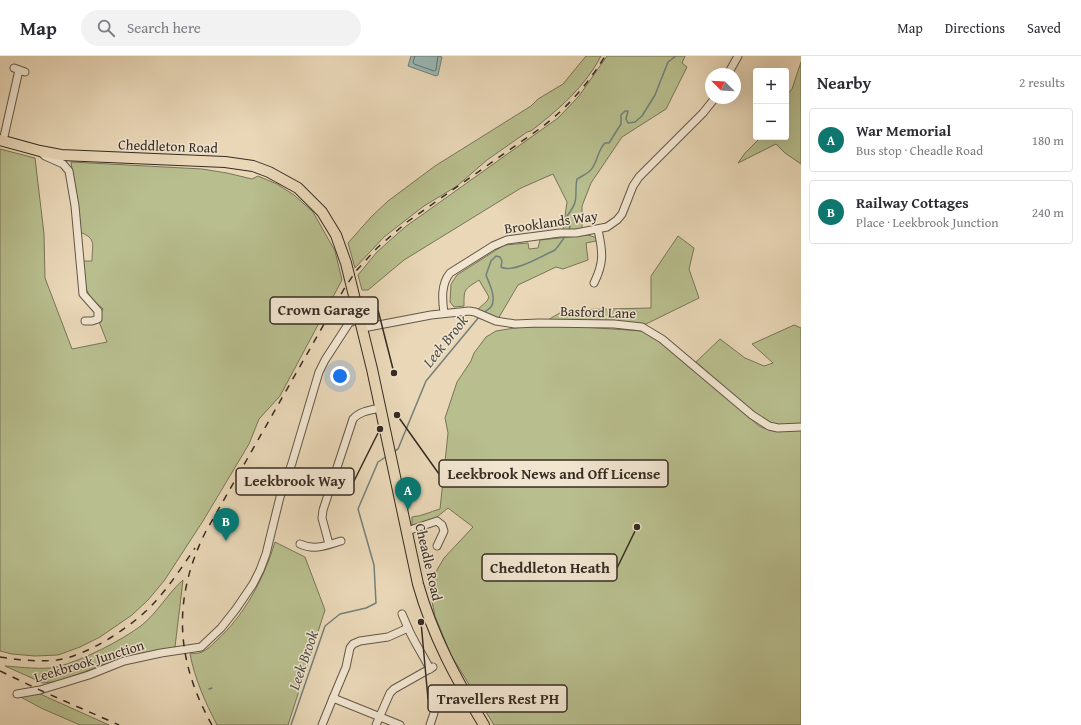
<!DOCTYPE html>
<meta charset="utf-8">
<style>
:root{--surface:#fff;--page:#f2f2f3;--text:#2b2b33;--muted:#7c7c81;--line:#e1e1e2;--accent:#0f766e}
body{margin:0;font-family:"Gentium Book Plus",serif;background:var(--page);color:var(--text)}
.controls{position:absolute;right:12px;top:12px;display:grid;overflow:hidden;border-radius:4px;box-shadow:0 4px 16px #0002}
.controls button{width:36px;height:36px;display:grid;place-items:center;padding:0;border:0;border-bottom:1px solid var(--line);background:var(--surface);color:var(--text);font:20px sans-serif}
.compass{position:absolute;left:705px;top:12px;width:36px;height:36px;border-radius:50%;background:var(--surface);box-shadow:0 4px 16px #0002;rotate:294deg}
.you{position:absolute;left:340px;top:320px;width:14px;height:14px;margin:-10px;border:3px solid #fff;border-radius:50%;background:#1a73e8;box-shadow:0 0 0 6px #1a73e833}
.badge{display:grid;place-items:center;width:26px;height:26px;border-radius:50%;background:var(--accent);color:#fff;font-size:13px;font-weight:700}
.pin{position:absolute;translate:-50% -33px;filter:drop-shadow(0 1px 2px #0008)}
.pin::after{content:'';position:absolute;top:21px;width:14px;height:12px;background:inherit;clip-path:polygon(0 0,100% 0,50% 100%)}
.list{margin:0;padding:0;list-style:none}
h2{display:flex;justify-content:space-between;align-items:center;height:52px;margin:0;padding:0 16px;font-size:17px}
h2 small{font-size:13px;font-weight:400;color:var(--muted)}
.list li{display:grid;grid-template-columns:26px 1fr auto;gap:12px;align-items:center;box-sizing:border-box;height:64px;margin:0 8px 8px;padding:0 8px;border:1px solid var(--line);border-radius:4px}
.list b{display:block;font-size:15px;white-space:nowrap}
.list p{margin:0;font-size:13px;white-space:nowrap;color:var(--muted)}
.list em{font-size:13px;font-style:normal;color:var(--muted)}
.icon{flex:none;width:22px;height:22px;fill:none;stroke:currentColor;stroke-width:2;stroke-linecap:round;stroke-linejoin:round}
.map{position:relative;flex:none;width:801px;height:669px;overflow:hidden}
header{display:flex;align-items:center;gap:24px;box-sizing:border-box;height:56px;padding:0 20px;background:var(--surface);border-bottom:1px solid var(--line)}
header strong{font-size:19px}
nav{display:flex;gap:22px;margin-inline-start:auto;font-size:14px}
.search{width:280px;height:36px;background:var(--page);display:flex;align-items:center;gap:10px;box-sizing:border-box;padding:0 14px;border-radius:22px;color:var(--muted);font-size:15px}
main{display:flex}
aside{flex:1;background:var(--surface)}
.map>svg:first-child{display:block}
.green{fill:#b8be8e;stroke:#777558}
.water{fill:#99b8b5;stroke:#71807b}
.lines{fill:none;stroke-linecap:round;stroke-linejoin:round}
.shore{stroke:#68726c;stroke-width:1}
.stream{stroke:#71807b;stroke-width:1.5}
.minor-casing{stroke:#635748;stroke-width:9}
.highway-casing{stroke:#362c23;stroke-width:12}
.minor{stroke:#f1e5d0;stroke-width:7}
.highway{stroke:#e9d7b7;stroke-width:10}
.rail{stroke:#362c23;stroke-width:1.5;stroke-dasharray:7 7;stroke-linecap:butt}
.labels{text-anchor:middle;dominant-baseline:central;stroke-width:3;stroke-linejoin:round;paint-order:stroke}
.street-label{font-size:14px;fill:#362c23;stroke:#f1e5d0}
.water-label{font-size:15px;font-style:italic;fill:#4f4f48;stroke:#f1e5d0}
.leader{fill:none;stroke:#362c23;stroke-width:1.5}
.callout-dot{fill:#362c23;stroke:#f1e5d0;stroke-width:1.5}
.callout{fill:#f1e5d0;stroke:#362c23;stroke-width:1.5}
.callout-label{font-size:15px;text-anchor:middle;font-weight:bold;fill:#362c23}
</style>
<header>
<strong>Map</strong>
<div class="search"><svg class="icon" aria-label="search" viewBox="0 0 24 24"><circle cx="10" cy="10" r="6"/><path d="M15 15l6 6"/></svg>Search here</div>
<nav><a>Map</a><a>Directions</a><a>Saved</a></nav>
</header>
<main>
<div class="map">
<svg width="801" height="669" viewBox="0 0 801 669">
<rect width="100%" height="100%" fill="#e9d7b7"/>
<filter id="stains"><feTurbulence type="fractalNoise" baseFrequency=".005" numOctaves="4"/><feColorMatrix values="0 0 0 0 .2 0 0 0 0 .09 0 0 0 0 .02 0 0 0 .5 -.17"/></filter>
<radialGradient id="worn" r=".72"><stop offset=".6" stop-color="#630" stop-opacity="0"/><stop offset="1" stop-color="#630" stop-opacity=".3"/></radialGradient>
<g class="green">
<path d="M586,0h15c-16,31 -43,54 -70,75l-4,1 -40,28 -30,26 -33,20 -22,17 -18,14 -29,31 -7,-25 23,-26 17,-16 47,-35 96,-60 7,-7 25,-15z"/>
<path d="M607,0h78l-3,7 5,4 -21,42 -44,28 -31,46 -9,23v23l-19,1 4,-28 -14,-28 -32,14 -117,72 -36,30h-6l-4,-15 19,-23 28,-25 153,-109 21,-22z"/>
<path d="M801,6v102l-16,-11 -9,-9 -38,19 7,-10 16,-16h25v-41l6,-7z"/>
<path d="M0,93l35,9 9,76 1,44 27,71 35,-7 -9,-23 5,-10c-20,-17 -18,-22 -21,-48h10c0,-17 5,-22 -12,-29l-9,-70 131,7 25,4 25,6 6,-3 19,8 17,11 19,17 22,39 7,29 -62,116 -21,23 -10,25 -46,77 -39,60 -16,19 -16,15 -32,22 -20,10 -22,8 -23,1 -23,-2 -12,-3z"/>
<path d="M588,179l9,3 -1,3 -10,2 2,17 -25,9 -7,-2 -38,18 -20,34 -21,-9 10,-9 2,-4 -10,-17c-15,10 -15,8 -15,26l-10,1 -4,-5 1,-18 6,-9 47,-30 24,-2 1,6 9,-1 2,-8z"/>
<path d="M678,180l16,12 -5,21 10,29 -53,26 -100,-3 19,-11 86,-2v-32z"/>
<path d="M794,269l7,3v96l-22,1 -10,-2 -15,-10 -58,-51 24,-23 25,19 19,8 9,-3 -21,-19z"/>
<path d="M568,270l74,5 21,12 96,83c14,7 27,5 42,4v295h-307l-43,-70 -16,-39 -6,-29 8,-17 7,-12 29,-31 -25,-19 -16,13 -20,5v-9c11,-1 17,-5 28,-8l8,-76 -3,-15 12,-36 14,-21 3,-8 12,-16 10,-6 25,-4z"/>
<path d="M275,486l30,15 20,53 -37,115h-71c-12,-23 -22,-46 -27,-71 3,-1 8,0 12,-2 5,-2 10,-7 14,-11 29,-26 48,-63 59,-99z"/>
<path d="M183,524l-8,67 -54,11 -61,23 -17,2 -38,-17c15,1 38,4 52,1 26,-7 64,-26 85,-42 16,-13 26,-32 41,-45z"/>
<path d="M38,637l71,32h-29l-39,-17 -22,-12z"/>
</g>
<path class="water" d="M411,0h27l4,1 -4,18 -2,1 -28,-10z"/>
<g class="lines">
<path class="shore" d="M415,0l-2,6 1,2 20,7 2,-1 2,-14"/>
<g class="stream">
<path d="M569,174l1,-4 -3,-10c3,-4 7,-9 8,-14 2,-8 0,-15 2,-23 6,-4 12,-5 16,-12 5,-8 5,-17 12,-24h4l12,-19v-9l4,-4h3l-2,8 2,4 7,-1 7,-6 13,-21 13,-33 8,-6"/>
<path d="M483,257c3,-2 6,-4 8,-6 6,-9 -2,-24 -5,-32l5,-14 5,-5 4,1 2,4 -1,6c11,7 43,-12 54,-17l4,-5 7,-10"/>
<path d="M393,396l5,-3 28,-68 53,-64"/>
<path d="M209,633l3,-1"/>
<path d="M291,669l34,-99 15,-12 26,-6 10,-5 -2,-38 -16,-56 20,-47 9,-6"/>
</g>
<defs>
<g id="minor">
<path d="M14,12l11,4"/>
<path d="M728,18l10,-18"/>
<path d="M3,85l16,-71"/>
<path d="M42,97l3,3 18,8 6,7 6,35 8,88 15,17v8l-6,2h-7"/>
<path d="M594,227c10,-20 9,-31 4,-53"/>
<path d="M444,257c-2,-14 -3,-29 6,-40l43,-27 14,-6 53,-7h16l31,-6 10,-7 5,-6 11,-28 6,-9 64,-64 12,-15"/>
<path d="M363,272l68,-13 38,-4 6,1 21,9 19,3 24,-1 75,1 28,3 20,12 90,76 17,11 9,2 23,-1"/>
<path d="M407,475l30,-10 5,4 2,6 -7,15"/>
<path d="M300,488c15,7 27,1 41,-3"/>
<path d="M329,488l-7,-26 1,-8 30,-91c7,-8 18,-9 28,-11"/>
<path d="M402,558l6,14"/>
<path d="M17,638l23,-4 49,-15 35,-14 37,-8 40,-6 20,-19 15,-19 17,-25 7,-14 6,-16 14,-57 12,-34 27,-91 6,-12 24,-37 12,-5"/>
<path d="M333,642l13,-31 4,-19 3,-4 7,-3 28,-4 20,-9c6,14 15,27 22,41"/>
<path d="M322,669l11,-27 67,27"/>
<path d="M376,669l14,-32 4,-4 39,-22"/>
<path d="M430,669l4,-12"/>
</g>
<path id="highway" d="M0,84l40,11 21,4 164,7 28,4 16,6 29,16 24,24 14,23 10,28 26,106 46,215c15,53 38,95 66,141"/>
</defs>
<use href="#minor" class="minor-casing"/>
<use href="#highway" class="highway-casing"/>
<use href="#minor" class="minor"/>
<use href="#highway" class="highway"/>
<g class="rail">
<path d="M0,601c19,3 38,5 57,3 30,-4 76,-34 96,-56 16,-17 29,-37 42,-56"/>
<path d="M0,615l44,21 75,33"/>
<path d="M212,669c-36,-64 -40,-125 -7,-192l139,-244 12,-18 21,-23 30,-26 135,-95c26,-20 46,-43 63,-71"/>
</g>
</g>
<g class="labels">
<g class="street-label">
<text transform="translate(168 90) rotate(2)">Cheddleton Road</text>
<text transform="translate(551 166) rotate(-8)">Brooklands Way</text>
<text transform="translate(598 256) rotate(2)">Basford Lane</text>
<text transform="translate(429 506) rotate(77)">Cheadle Road</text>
<text transform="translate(89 605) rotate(-17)">Leekbrook Junction</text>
</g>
<g class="water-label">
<text transform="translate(445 285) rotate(-51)">Leek Brook</text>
<text transform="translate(303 604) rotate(-71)">Leek Brook</text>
</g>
</g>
<path class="leader" d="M394 317L378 254M397 359L439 418M380 373L354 425M637 471L617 512M421 566L428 643"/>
<g class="callout-dot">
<circle cx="394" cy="317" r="4"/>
<circle cx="397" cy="359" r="4"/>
<circle cx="380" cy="373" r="4"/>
<circle cx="637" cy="471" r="4"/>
<circle cx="421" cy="566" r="4"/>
</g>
<g class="callout">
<rect x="270" y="241" width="108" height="27" rx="4"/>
<rect x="439" y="404" width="229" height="27" rx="4"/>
<rect x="236" y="412" width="118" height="27" rx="4"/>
<rect x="482" y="498" width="135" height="27" rx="4"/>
<rect x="428" y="629" width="139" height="27" rx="4"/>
</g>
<g class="callout-label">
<text x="324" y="259">Crown Garage</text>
<text x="554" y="423">Leekbrook News and Off License</text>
<text x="295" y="430">Leekbrook Way</text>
<text x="550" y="517">Cheddleton Heath</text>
<text x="498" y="648">Travellers Rest PH</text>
</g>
<rect width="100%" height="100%" filter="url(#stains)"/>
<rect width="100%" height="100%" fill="url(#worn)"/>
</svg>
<div class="controls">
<button>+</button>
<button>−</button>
</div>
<svg class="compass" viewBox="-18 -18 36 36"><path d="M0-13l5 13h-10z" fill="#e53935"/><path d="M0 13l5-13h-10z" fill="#7c7c81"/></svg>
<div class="you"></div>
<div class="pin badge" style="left:408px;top:454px">A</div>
<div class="pin badge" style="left:226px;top:485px">B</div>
</div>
<aside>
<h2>Nearby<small>2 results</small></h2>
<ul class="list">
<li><span class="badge">A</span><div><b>War Memorial</b><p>Bus stop · Cheadle Road</p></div><em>180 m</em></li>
<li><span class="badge">B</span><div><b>Railway Cottages</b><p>Place · Leekbrook Junction</p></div><em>240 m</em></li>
</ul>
</aside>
</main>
